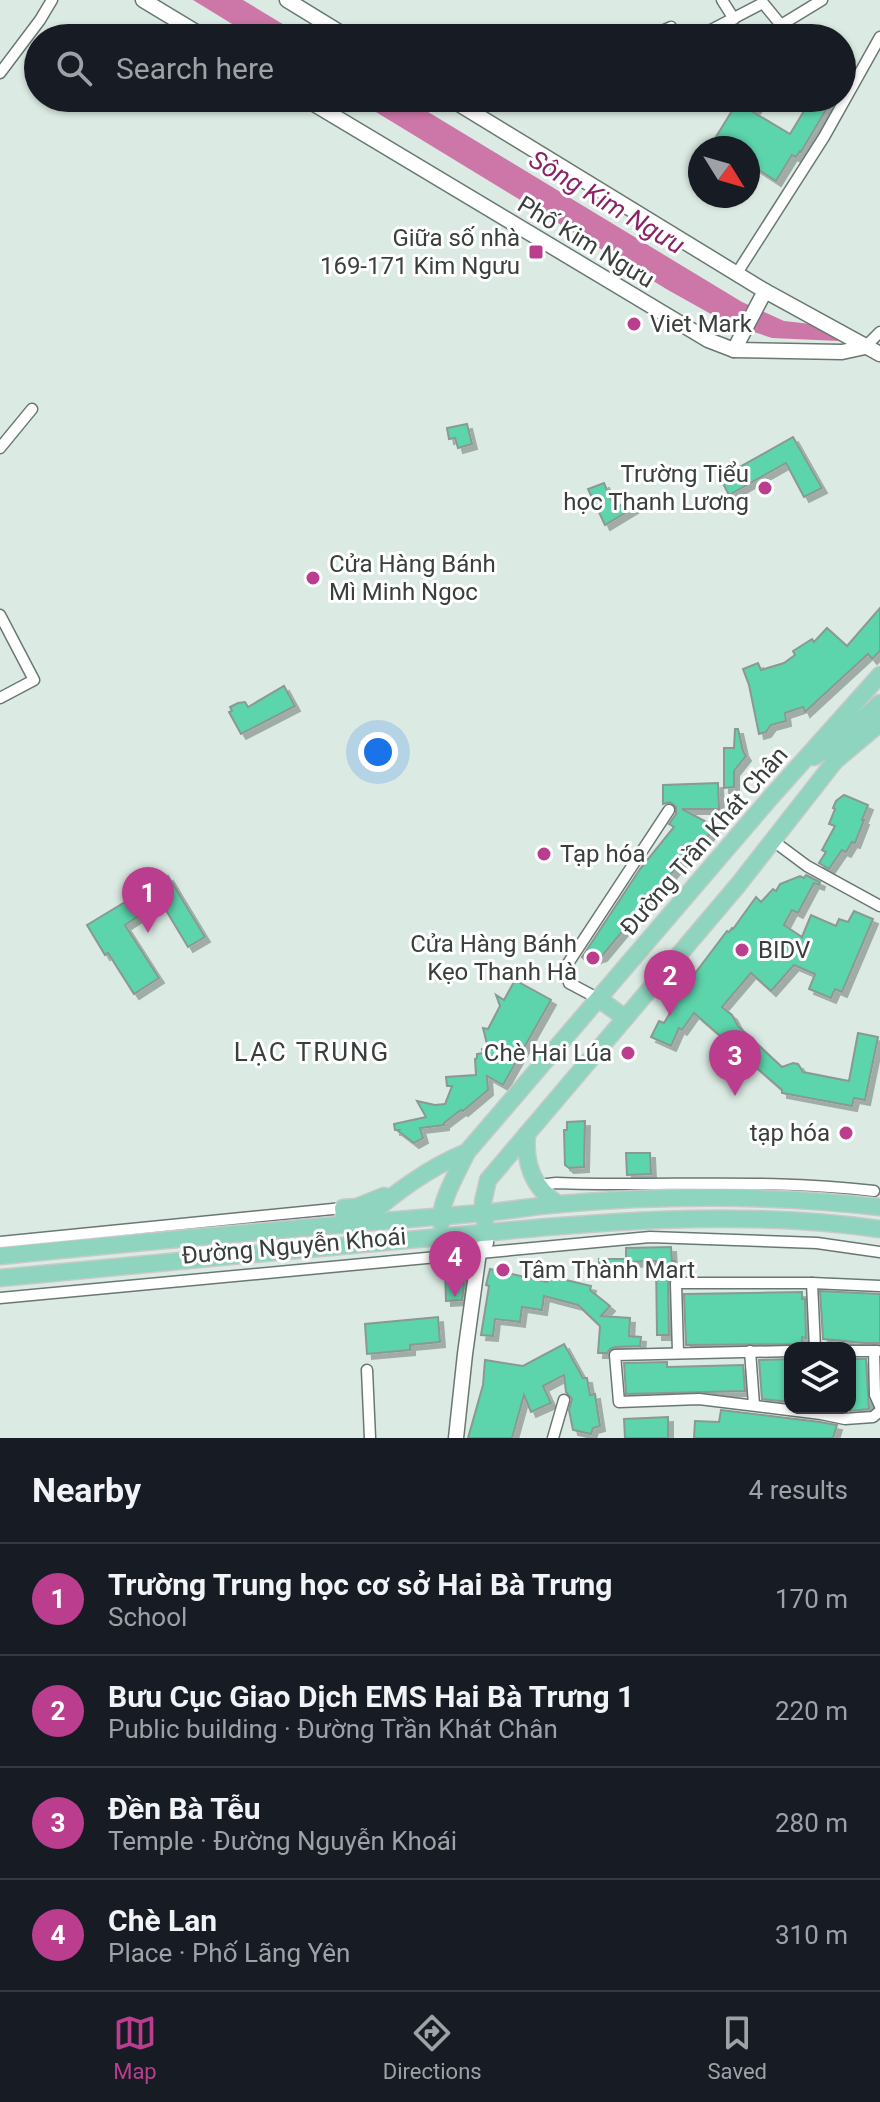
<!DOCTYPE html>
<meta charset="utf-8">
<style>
:root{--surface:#171b24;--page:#20242c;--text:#f1f3f6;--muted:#9ea1a6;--line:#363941;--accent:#bb3e8e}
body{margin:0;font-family:Roboto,sans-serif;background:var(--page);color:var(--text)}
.controls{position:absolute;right:24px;bottom:24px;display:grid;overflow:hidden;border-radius:16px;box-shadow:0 2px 6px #0004}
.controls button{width:72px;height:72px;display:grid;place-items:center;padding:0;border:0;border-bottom:2px solid var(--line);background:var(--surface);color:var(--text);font:40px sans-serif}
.compass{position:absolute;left:688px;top:136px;width:72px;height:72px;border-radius:50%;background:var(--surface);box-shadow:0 2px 6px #0004;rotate:127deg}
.you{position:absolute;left:378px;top:752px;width:28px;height:28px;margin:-20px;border:6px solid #fff;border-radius:50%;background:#1a73e8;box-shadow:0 0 0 12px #1a73e833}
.badge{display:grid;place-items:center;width:52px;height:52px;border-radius:50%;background:var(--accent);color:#fff;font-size:26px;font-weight:700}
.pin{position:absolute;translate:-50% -66px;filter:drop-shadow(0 2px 4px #0008)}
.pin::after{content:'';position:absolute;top:42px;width:28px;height:24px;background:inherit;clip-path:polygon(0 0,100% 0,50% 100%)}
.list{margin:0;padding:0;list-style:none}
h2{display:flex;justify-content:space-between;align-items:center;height:104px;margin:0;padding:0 32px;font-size:34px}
h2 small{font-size:26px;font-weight:400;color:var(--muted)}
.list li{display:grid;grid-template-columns:52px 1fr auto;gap:24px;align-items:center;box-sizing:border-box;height:112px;padding:0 32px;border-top:2px solid var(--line)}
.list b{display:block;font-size:30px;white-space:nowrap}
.list p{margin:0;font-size:26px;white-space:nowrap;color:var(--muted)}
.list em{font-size:26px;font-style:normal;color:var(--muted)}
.icon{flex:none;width:44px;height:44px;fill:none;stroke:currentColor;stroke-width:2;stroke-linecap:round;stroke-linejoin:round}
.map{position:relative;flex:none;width:880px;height:1438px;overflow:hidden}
.search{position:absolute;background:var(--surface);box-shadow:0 2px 6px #0004;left:24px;right:24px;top:24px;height:88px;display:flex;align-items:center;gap:20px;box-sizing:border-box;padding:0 28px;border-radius:44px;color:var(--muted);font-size:30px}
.sheet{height:552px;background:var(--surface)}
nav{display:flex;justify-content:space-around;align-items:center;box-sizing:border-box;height:112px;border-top:2px solid var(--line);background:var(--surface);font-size:22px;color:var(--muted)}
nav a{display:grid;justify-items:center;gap:4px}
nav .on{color:var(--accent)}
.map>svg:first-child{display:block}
.water{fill:#cd76a8}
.building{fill:#5bd4ac;stroke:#8a9993;stroke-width:2;filter:url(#shadow)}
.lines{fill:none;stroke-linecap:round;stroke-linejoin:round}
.minor-casing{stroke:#6a7872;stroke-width:13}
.tertiary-casing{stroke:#6a7872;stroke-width:17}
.secondary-casing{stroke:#6a7872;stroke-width:17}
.primary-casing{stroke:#c8c9c8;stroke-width:19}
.minor{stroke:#fff;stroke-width:10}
.tertiary{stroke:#fff;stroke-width:14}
.secondary{stroke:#fff;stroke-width:14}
.primary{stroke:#8ed4be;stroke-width:16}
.poi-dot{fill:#bb3e8e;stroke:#fff;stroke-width:3}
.labels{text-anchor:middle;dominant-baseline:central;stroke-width:6;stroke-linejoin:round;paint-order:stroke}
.poi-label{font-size:24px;fill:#393f3c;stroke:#fff;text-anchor:end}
.street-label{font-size:24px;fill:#393f3c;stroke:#fff}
.water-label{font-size:26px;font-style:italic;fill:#8a2366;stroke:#fff}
.neighbourhood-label{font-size:26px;letter-spacing:2px;fill:#393f3c;stroke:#fff}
</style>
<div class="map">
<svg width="880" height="1438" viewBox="0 0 880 1438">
<defs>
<filter id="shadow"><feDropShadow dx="5" dy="5" stdDeviation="0" flood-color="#0004"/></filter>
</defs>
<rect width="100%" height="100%" fill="#dbebe4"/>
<g class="water">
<path d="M193,0h50l63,38h-51z"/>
<path d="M353,98h52l337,204 42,19 27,3 28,17 -67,-3 -45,-15 -59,-33z"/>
</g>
<g class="building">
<path d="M740,98h4l13,8 -4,6 37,22 22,-36h21l-32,54 -1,-1 -4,6 -4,-2 -16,26 -28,-18v-15h-39z"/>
<path d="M467,424l5,20 -14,4 -3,-10 -6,1 -2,-11z"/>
<path d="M793,437l29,51 -18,9 -18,-34 -57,32 -9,-17z"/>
<path d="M604,483l11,26 15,-10 5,8 -30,18 -17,-36z"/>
<path d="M880,608v43l-8,8 -4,-5 -63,58 -2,-5 -18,6 1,8 -15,4 -5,7 -7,2 -10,-49 -6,-16 15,-6 3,7 23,-7 11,-8 -2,-4 19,-12 2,3 13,-14 20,18z"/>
<path d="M284,686l11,20 -54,28 -12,-22 3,-1 -2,-4 8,-4 7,-1 3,5z"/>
<path d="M735,729h3l5,22 3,5 -12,15v16l-10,1v-40h10z"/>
<path d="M718,783l1,26h-37l34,18 -16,18 -4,-2 -63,79 -2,-1 -29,35 -15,5 -3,-2 -2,-2 58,-88 34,-42 -5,-3 7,-10v-7l-6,-5 -7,2v-19z"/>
<path d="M844,795l24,10 -6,15h2l-9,23 -3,-1 -6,10 -4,-2 -13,19 -10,-6 7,-11 -4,-2 13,-24 -6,-2 6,-15 -2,-1 3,-7z"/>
<path d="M806,875l14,7 -1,3 -5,-2 -16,30 -6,-3 -8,15 18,12 9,-22 25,11 3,-7 9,3 6,-11 19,8 -31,73 -7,-3 -4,9 -22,-9 6,-15 -21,-9 -23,26 -20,-18 -29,34 10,8 6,11 44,41 11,-4 5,1 5,8 46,9 9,-48 20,4 -13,63 -11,-2 -2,8 -70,-13v-3l-88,-77 -12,17 -3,-2 -8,18 -20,-9 8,-16 5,2 18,-30 -1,-1 46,-61 2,1 3,-4 1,1 23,-32 5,5 12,-13 3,2 4,-7 20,-8 4,2z"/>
<path d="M168,876l37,61 -17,10 -27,-45 -36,23 34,53 -25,16 -26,-41 -3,2 -18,-30z"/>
<path d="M515,980l36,20 -48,85 -16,-9 1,14 -25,21 -2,-1 -17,13v2l-24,3 3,10 -9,5 -16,-12 1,-1h-4l-1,-6 32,-7 -9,-16 18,4 10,-1 7,-18h-5l-1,-9 30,-2 -1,-16 2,-1v-4l6,-1 -1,-4 6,-1 -5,-20 5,1 12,-23 -4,-11 8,5z"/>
<path d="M585,1121l-1,46 -15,1 -4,-3 -1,-35h3v-8z"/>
<path d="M626,1153h24l1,21 -24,1z"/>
<path d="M671,1247l1,14h3v14l-6,3 -1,5 1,52h-12l-1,-74 -30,1v11l-27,1v-15h27v-11z"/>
<path d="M461,1265l3,20 -2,15 -16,1 -1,-34z"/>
<path d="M490,1269l57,13 2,-6 42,10 -1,4 20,16 -9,10 29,2 -1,18 12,1 -1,9 -25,1 -5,2 -3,4h-9l2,-27 -22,-21 -34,-9 -2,14 -20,-3 -2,15 -25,-3 -2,17 -12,-1 8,-49 -3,-1z"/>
<path d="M820,1291l60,3v49h-16l-41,-4z"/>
<path d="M802,1292v7h3l1,39 -4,-1v7l-116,1 -2,-51z"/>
<path d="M438,1317l2,25 -30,3v5l-43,4 -2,-30z"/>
<path d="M564,1344l19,34h4l3,17 5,-1 5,32 -7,2 -2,6 -18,-4 -4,-20 3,-11 -6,-7 -2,-17 -21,11 8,17 -20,9 -7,-17 -12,43h-44l15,-53 2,-25 38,6z"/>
<path d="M790,1359v43l-28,-3 -3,-39z"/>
<path d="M850,1359h16l3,50 -19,2z"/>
<path d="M667,1362v5l76,-2 2,26 -119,3 -2,-31z"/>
<path d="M721,1410l99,12 17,3 -4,13h-139l1,-17 24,1z"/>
<path d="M668,1417v21h-43l-1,-19z"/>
</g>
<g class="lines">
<defs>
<g id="minor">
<path d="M722,0l12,19"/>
<path d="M656,34l15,-7 7,11"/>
<path d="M715,38l-4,-8 52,-27 18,22 41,-25"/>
<path d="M0,73l40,-53 12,-20"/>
<path d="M717,98l4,7"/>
<path d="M737,273l87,-136 56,-100"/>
<path d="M865,347l15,-15"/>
<path d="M0,448l32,-39"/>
<path d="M0,615l34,65 -34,18"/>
<path d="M772,840l35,26 73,40"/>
<path d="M599,999l-30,-16 -2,-18 102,-155"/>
<path d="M538,1185l18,-2c106,4 212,-5 318,8"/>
<path d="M0,1242l343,-34"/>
<path d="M812,1283l3,65"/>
<path d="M0,1298l650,-61 167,6 63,9"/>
<path d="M750,1351l4,54"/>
<path d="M790,1351l-175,4 4,47 80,-3 122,15 24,5 28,-2 7,-6"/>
<path d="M850,1351h28"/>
<path d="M874,1351l1,44 5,11"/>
<path d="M678,1352l-2,-69h136l68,3"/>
<path d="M367,1370l3,68"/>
<path d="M553,1438l11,-38"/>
</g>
<path id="tertiary" d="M456,1438l9,-84 14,-102 7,-9v-12"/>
<g id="secondary">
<path d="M143,0l63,38"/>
<path d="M287,0l62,38"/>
<path d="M304,98l404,242 26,10 108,2 23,-5"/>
<path d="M449,98l316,193 115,63"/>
<path d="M734,350l31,-59"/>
</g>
<g id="primary">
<path d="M814,757l21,-13 45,-41"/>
<path d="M599,999l26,19"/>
<path d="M527,1134c-3,29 6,54 31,70"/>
<path d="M361,1222c33,-28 66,-54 106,-70"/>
<path d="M485,1222l-2,-20 5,-22 250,-295 97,-124 45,-38"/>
<path d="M345,1223l-2,-15 14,-1 27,-11"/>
<path d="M441,1223c-2,-20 17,-52 26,-71l304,-355 109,-122"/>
<path d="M0,1256c161,-16 321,-30 482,-43 26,-2 52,-7 78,-9 106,-9 214,-9 320,3"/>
<path d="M0,1278c147,-14 293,-28 440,-41 146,-14 294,-29 440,-8"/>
</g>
</defs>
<use href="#minor" class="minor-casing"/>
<use href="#tertiary" class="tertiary-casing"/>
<use href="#secondary" class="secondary-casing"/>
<use href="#primary" class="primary-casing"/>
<use href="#minor" class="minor"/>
<use href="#tertiary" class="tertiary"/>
<use href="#secondary" class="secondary"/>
<use href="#primary" class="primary"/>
</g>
<g class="poi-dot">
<rect x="528" y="244" width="16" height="16" rx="4"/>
<circle cx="634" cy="324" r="8"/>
<circle cx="765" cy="488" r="8"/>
<circle cx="313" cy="578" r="8"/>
<circle cx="544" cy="854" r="8"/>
<circle cx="742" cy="950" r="8"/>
<circle cx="593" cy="958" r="8"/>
<circle cx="628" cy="1053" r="8"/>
<circle cx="846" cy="1133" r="8"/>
<circle cx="503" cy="1270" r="8"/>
</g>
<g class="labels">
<g class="poi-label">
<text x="520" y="238">Giữa số nhà<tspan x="520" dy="28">169-171 Kim Ngưu</tspan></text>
<text x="650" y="324" text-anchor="start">Viet Mark</text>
<text x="749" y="474">Trường Tiểu<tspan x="749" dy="28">học Thanh Lương</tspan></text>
<text x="329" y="564" text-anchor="start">Cửa Hàng Bánh<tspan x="329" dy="28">Mì Minh Ngoc</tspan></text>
<text x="560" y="854" text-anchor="start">Tạp hóa</text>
<text x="577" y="944">Cửa Hàng Bánh<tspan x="577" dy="28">Kẹo Thanh Hà</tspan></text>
<text x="758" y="950" text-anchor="start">BIDV</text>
<text x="612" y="1053">Chè Hai Lúa</text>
<text x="830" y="1133">tạp hóa</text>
<text x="519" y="1270" text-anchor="start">Tâm Thành Mart</text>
</g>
<g class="street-label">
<text transform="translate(586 242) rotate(31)">Phố Kim Ngưu</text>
<text transform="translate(704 841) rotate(-49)">Đường Trần Khát Chân</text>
<text transform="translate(294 1246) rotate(-5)">Đường Nguyễn Khoái</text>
</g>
<g class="water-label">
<text transform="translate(607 202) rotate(31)">Sông Kim Ngưu</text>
</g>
<g class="neighbourhood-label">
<text x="312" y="1052">LẠC TRUNG</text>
</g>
</g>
</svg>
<div class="controls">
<button><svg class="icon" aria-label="layers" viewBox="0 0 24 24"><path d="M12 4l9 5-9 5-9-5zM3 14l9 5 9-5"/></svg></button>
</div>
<svg class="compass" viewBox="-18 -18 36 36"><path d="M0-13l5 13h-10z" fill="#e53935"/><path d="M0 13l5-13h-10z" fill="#9ea1a6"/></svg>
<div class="you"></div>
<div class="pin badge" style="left:148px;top:933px">1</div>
<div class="pin badge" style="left:670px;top:1016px">2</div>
<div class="pin badge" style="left:735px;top:1096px">3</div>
<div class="pin badge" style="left:455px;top:1297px">4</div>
<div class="search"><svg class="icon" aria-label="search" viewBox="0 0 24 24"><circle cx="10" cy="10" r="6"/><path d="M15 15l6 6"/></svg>Search here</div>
</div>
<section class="sheet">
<h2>Nearby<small>4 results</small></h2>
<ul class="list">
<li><span class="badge">1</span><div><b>Trường Trung học cơ sở Hai Bà Trưng</b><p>School</p></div><em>170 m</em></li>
<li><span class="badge">2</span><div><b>Bưu Cục Giao Dịch EMS Hai Bà Trưng 1</b><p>Public building · Đường Trần Khát Chân</p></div><em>220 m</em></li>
<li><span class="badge">3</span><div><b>Đền Bà Tễu</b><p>Temple · Đường Nguyễn Khoái</p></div><em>280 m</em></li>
<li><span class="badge">4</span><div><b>Chè Lan</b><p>Place · Phố Lãng Yên</p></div><em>310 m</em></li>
</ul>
</section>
<nav>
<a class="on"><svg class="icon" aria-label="map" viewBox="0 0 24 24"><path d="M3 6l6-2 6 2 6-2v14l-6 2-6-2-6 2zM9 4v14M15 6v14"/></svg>Map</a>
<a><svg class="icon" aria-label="directions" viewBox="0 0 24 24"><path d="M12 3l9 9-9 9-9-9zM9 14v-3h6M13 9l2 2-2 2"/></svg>Directions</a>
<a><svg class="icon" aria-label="saved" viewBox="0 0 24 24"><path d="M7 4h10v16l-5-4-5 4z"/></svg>Saved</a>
</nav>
